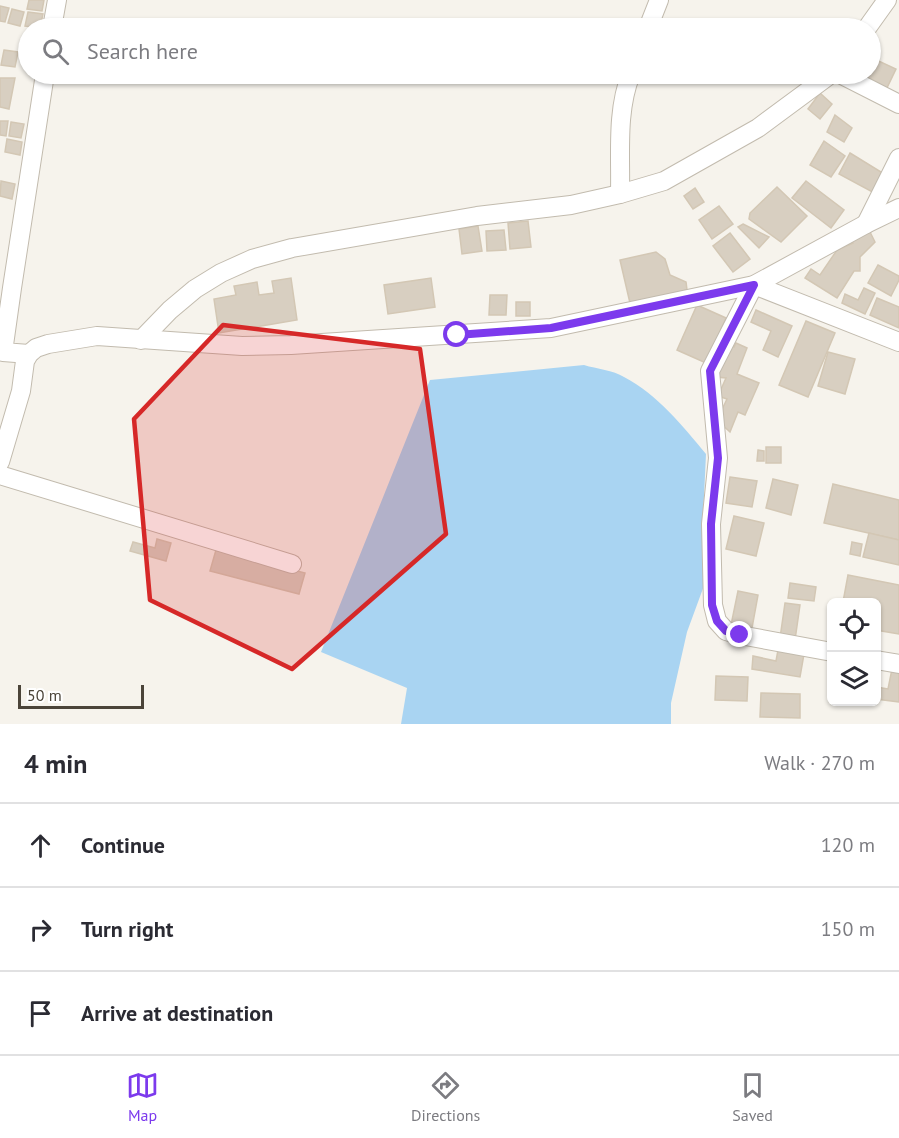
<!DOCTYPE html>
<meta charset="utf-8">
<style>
:root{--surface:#fff;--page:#f7f7f7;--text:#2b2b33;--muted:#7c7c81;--line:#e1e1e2;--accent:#7c3aed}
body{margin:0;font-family:"PT Sans",sans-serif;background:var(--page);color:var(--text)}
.controls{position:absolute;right:18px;bottom:18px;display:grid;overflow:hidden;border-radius:9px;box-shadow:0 2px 4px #0004}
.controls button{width:54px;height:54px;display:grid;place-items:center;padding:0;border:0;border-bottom:2px solid var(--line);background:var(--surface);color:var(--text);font:30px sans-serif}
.scale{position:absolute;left:18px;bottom:15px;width:126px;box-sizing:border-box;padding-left:6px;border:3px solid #4b4439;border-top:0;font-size:16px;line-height:21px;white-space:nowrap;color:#4b4439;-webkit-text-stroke:4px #fff;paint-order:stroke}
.stop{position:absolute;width:18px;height:18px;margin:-14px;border:4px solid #7c3aed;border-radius:50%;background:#fff}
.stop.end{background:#7c3aed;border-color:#fff;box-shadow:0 2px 6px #0008}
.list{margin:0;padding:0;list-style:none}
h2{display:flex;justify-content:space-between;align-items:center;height:78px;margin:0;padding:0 24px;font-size:26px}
h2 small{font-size:20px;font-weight:400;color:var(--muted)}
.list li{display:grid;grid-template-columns:39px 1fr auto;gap:18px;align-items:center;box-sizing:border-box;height:84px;padding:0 24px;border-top:2px solid var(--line)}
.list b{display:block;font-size:22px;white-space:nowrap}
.list em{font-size:20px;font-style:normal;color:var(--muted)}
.icon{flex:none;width:33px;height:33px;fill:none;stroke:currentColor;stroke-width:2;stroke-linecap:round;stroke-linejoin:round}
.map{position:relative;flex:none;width:899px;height:724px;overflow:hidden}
.search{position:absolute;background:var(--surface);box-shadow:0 2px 4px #0004;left:18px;right:18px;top:18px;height:66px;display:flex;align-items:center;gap:15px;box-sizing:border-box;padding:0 21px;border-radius:33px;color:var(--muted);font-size:22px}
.sheet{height:330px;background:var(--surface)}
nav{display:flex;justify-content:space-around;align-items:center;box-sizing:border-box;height:84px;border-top:2px solid var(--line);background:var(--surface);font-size:16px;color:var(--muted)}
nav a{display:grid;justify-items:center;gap:3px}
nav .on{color:var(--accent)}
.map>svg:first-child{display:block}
.water{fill:#a9d4f2}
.building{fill:#d8cfc1;stroke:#d3c7b4;stroke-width:1.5}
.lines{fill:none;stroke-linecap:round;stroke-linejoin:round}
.street-casing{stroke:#c2bbae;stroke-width:20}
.street{stroke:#fff;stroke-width:18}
.route{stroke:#7c3aed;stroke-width:8}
.marked{fill:#d62828;fill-opacity:0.2;stroke:#d62828;stroke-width:4.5;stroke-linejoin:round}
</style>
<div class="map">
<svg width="899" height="724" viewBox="0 0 899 724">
<rect width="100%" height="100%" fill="#f6f3ec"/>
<path class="water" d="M584,365c13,4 29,5 40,12 34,18 58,48 82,77l-4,85 3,44 -18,49 -16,71v21h-270l6,-36 -86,-36 109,-272z"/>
<g class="building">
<path d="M29,0h15l-2,11 -15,-2z"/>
<path d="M0,6l9,2 -4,14 -5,-1z"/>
<path d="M12,9l12,3 -4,14 -12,-3z"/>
<path d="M28,12l15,2 -3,14 -15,-2z"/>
<path d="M4,50l14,2 -3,15 -14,-2z"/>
<path d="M870,57l26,12 -11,23 -28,-18h13z"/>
<path d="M0,78h15l-6,31 -9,-2z"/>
<path d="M820,93l12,11 -12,15 -12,-10z"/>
<path d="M835,115l17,13 -8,14 -17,-10z"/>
<path d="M0,121h8l-2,15 -6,-1z"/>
<path d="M11,122l13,2 -3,14 -12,-2z"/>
<path d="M7,139l15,3 -2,13 -15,-3z"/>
<path d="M824,141l21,15 -14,21 -21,-12z"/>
<path d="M850,153l36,22 -8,20 -39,-21z"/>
<path d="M1,181l14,3 -3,15 -12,-3z"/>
<path d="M806,181l38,29 -13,18 -39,-30z"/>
<path d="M777,187l30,29 -26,26 -32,-23 1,-6z"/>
<path d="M695,188l9,14 -11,7 -9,-13z"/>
<path d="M719,206l14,18 -21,15 -13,-19z"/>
<path d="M528,221l3,26 -21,2 -2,-26z"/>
<path d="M743,224l26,13 -10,11 -21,-21z"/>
<path d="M478,226l4,25 -20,3 -3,-25z"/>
<path d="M504,230l2,20 -19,1 -1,-20z"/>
<path d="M869,230l6,12 -15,15v14h-6l-17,27 -32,-20 6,-9 9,6 17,-25 16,-7 -2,-5z"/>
<path d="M730,233l20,26 -17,13 -20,-26z"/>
<path d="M656,252l9,7 5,16 16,7 1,8 -57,13 -10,-43z"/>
<path d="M878,265l21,11v4l-8,16 -23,-13z"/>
<path d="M291,278l6,42 -78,13 -5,-34 22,-4 -2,-9 23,-4 2,13 15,-2 -2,-12z"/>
<path d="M431,278l4,29 -47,7 -4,-29z"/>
<path d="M864,288l11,5 -10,21 -23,-11 3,-9 13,6z"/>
<path d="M490,295h17l-1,20h-17z"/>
<path d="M877,298l22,9v21l-29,-13z"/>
<rect x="516" y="302" width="14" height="14"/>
<path d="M697,305l29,13 -20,45 -29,-13z"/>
<path d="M756,310l36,16 -14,31 -15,-7 8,-19 -20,-9z"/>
<path d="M806,321l29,12 -27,64 -29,-12z"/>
<path d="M736,343l11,5 -10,26 22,9 -14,32 -7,-3 -8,20 -13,-12 10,-21 -9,-3 8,-18 -10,-1 13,-32 5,2z"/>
<path d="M828,352l27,7 -10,35 -27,-8z"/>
<rect x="766" y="447" width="15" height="16"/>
<path d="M758,450l6,1v10h-7z"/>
<path d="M730,477l27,4 -5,26 -26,-4z"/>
<path d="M773,479l25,6 -7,30 -25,-7z"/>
<path d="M833,484l66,16v40l-75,-17z"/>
<path d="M734,516l30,7 -8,33 -30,-7z"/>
<path d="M869,533l30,7v25l-36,-8z"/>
<path d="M157,539l14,4 -5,18 -36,-10 3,-9 22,6z"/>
<path d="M852,542l10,2 -2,12 -10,-2z"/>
<path d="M216,550l89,23 -6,21 -89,-23z"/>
<path d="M848,575l51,10v49l-23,-4v-28h-33z"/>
<path d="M790,583l26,4 -2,14 -26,-3z"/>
<path d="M738,591l20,4 -6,33 -21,-3z"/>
<path d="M785,603l15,2 -5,35 -15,-2z"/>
<path d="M778,650l26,4 -4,23 -48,-8 1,-13 23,5z"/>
<path d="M892,669l7,1v32l-23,-3v-12l12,2z"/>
<path d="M716,676l32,1 -1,24 -32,-1z"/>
<path d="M761,693l39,1v24l-40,-1z"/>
</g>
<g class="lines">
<defs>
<g id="street">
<path d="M52,28l5,-28"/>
<path d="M648,28l11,-28"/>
<path d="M867,28l20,-28"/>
<path d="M840,74l59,30"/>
<path d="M620,194c1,-39 -4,-83 11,-120"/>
<path d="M866,224l33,-66"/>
<path d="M141,340l29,-30 25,-21 26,-16 31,-14 40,-11 185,-32 94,-11 49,-11 44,-13 94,-53 73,-54"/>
<path d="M29,354l-26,-2 9,-64 33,-214"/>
<path d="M0,462l21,-71 4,-30 4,-7 7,-6 12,-4 49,-8 145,10 49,-1 260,-17 203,-43 112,-61 33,-16"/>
<path d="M0,475l292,89"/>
<path d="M832,652l-92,-17 -14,-4 -9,-10 -4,-16 -2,-81 7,-66 -8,-87 44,-86 145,57"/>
<path d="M876,660l23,4"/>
</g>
</defs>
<use href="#street" class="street-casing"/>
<use href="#street" class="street"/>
</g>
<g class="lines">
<path class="route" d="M457,335l94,-7 203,-43 -44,86 8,87 -7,66 1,81 5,16 9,10 14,4"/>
</g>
<path class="marked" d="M223,325l197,24 26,185 -154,135 -142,-69 -16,-181z"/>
</svg>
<div class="controls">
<button><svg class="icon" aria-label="locate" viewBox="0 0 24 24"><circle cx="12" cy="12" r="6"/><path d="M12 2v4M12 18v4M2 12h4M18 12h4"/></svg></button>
<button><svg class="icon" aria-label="layers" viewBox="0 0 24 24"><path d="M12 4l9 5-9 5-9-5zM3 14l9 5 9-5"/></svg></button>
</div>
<div class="scale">50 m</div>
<div class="stop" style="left:457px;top:335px"></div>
<div class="stop end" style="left:740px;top:635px"></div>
<div class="search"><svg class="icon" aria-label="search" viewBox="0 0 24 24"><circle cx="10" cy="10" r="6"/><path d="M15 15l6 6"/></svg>Search here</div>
</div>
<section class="sheet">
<h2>4 min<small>Walk · 270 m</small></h2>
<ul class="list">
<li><svg class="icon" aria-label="ahead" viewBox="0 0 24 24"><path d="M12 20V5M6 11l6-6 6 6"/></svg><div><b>Continue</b></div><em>120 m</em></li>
<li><svg class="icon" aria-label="right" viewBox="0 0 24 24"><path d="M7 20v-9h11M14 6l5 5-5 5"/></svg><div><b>Turn right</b></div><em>150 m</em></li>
<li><svg class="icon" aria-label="arrive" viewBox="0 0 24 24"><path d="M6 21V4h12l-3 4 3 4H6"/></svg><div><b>Arrive at destination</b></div></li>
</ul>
</section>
<nav>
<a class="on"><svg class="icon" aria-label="map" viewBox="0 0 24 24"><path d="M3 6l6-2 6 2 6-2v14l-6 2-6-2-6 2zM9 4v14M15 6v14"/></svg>Map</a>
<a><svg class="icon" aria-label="directions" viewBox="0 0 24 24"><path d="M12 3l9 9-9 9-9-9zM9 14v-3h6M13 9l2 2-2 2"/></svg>Directions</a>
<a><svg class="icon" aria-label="saved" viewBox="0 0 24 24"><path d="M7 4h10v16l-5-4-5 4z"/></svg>Saved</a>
</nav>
